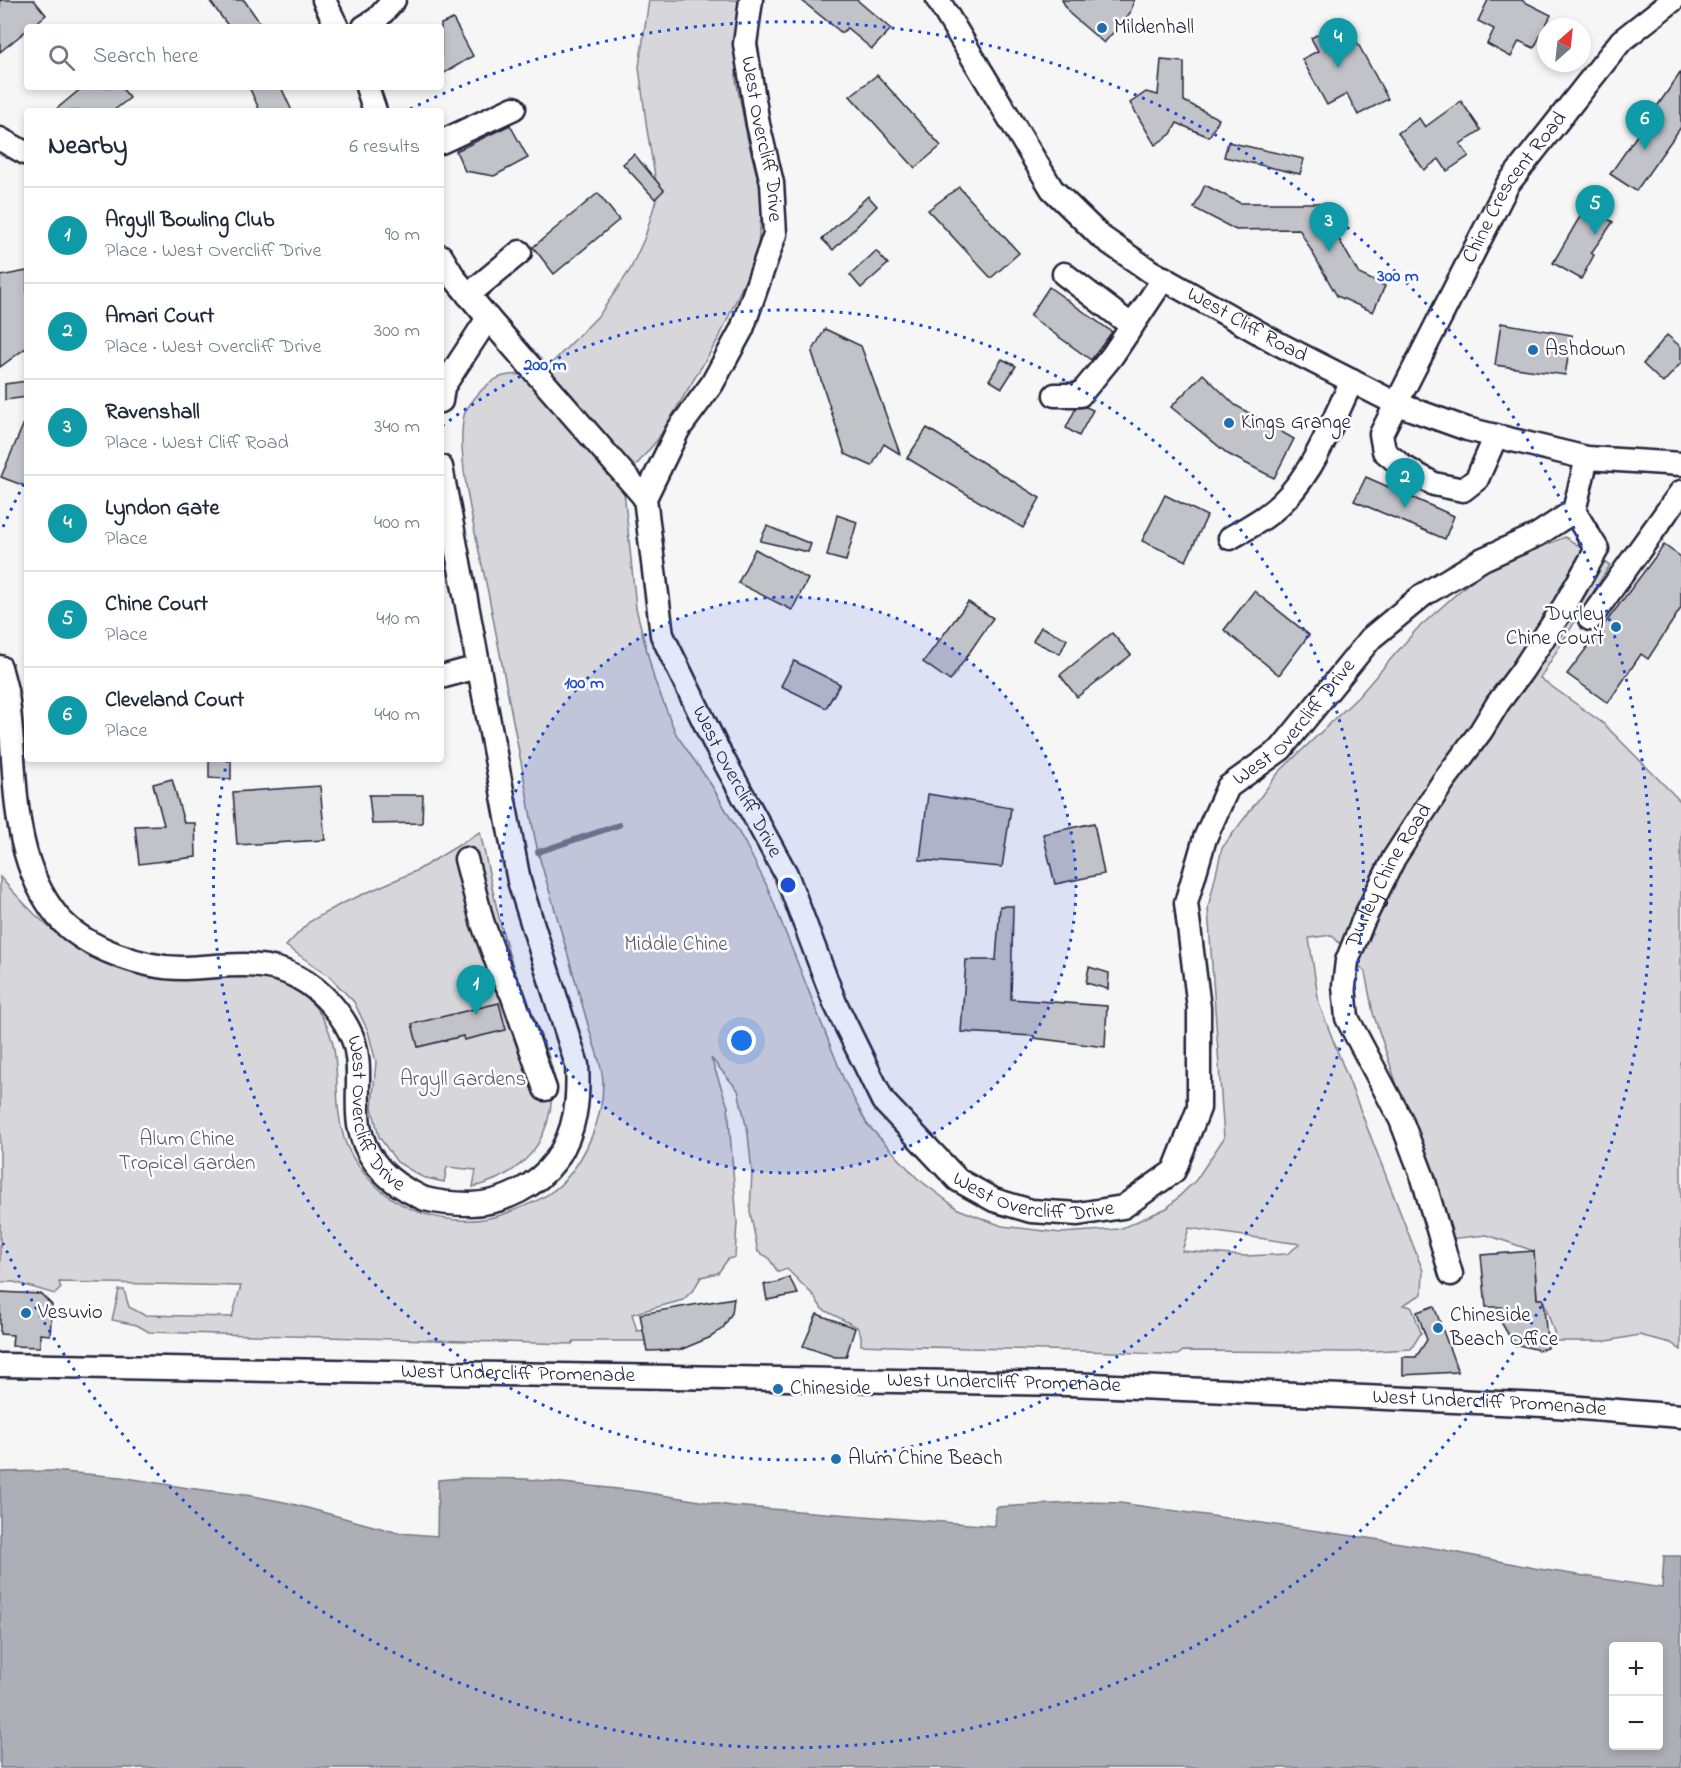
<!DOCTYPE html>
<meta charset="utf-8">
<style>
:root{--surface:#fff;--page:#f2f2f3;--text:#1f2937;--muted:#747a83;--line:#e0e1e3;--accent:#1f6fb2}
body{margin:0;font-family:"Indie Flower",sans-serif;background:var(--page);color:var(--text)}
.controls{position:absolute;right:18px;bottom:18px;display:grid;overflow:hidden;border-radius:6px;box-shadow:0 3px 9px #0003}
.controls button{width:54px;height:54px;display:grid;place-items:center;padding:0;border:0;border-bottom:2px solid var(--line);background:var(--surface);color:var(--text);font:30px sans-serif}
.compass{position:absolute;left:1537px;top:18px;width:54px;height:54px;border-radius:50%;background:var(--surface);box-shadow:0 3px 9px #0003;rotate:27deg}
.you{position:absolute;left:742px;top:1041px;width:21px;height:21px;margin:-15px;border:4px solid #fff;border-radius:50%;background:#1a73e8;box-shadow:0 0 0 9px #1a73e833}
.badge{display:grid;place-items:center;width:39px;height:39px;border-radius:50%;background:var(--accent);color:#fff;font-size:20px;font-weight:700}
.pin{position:absolute;translate:-50% -50px;filter:drop-shadow(0 2px 3px #0008)}
.pin::after{content:'';position:absolute;top:32px;width:21px;height:18px;background:inherit;clip-path:polygon(0 0,100% 0,50% 100%)}
.list{margin:0;padding:0;list-style:none}
h2{display:flex;justify-content:space-between;align-items:center;height:78px;margin:0;padding:0 24px;font-size:26px}
h2 small{font-size:20px;font-weight:400;color:var(--muted)}
.list li{display:grid;grid-template-columns:39px 1fr auto;gap:18px;align-items:center;box-sizing:border-box;height:96px;padding:0 24px;border-top:2px solid var(--line)}
.list b{display:block;font-size:22px;white-space:nowrap}
.list p{margin:0;font-size:20px;white-space:nowrap;color:var(--muted)}
.list em{font-size:20px;font-style:normal;color:var(--muted)}
.icon{flex:none;width:33px;height:33px;fill:none;stroke:currentColor;stroke-width:2;stroke-linecap:round;stroke-linejoin:round}
.map{position:relative;flex:none;width:1681px;height:1768px;overflow:hidden}
.search{position:absolute;background:var(--surface);box-shadow:0 3px 9px #0003;left:24px;top:24px;width:420px;height:66px;display:flex;align-items:center;gap:15px;box-sizing:border-box;padding:0 21px;border-radius:6px;color:var(--muted);font-size:22px}
.panel{position:absolute;background:var(--surface);box-shadow:0 3px 9px #0003;left:24px;top:108px;width:420px;height:654px;border-radius:6px}
.map>svg:first-child{display:block}
.green{fill:#d7d7db;stroke:#7c7c8b;stroke-width:1.5;fill-rule:evenodd}
.water{fill:#aeaeb7;stroke:#767685;stroke-width:1.5;fill-rule:evenodd}
.lines{fill:none;stroke-linecap:round;stroke-linejoin:round}
.stream{stroke:#767685;stroke-width:6}
.building{fill:#c2c2c9;stroke:#22223b;stroke-width:1.5}
.minor-casing{stroke:#22223b;stroke-width:27}
.minor{stroke:#fff;stroke-width:22}
.ring{fill:none;stroke:#1d4ed8;stroke-width:3;stroke-dasharray:3 6}
.poi-dot{fill:#1f6fb2;stroke:#fff;stroke-width:2}
.labels{text-anchor:middle;dominant-baseline:central;stroke-width:5;stroke-linejoin:round;paint-order:stroke}
.poi-label{font-size:21px;fill:#22223b;stroke:#fff;text-anchor:start}
.street-label{font-size:21px;fill:#22223b;stroke:#fff}
.park-label{font-size:21px;fill:#58586b;stroke:#fff}
.centre{fill:#1d4ed8;stroke:#fff;stroke-width:3}
.ring-label{font-size:18px;text-anchor:middle;font-weight:bold;fill:#1d4ed8;stroke:#fff;stroke-width:5;stroke-linejoin:round;paint-order:stroke}
</style>
<div class="map">
<svg width="1681" height="1768" viewBox="0 0 1681 1768">
<rect width="100%" height="100%" fill="#f6f6f7"/>
<filter id="ink" filterUnits="userSpaceOnUse"><feTurbulence type="fractalNoise" baseFrequency=".0167" numOctaves="2"/><feDisplacementMap in="SourceGraphic" scale="12" xChannelSelector="R" yChannelSelector="G"/><feConvolveMatrix kernelMatrix="1 2 1 2 8 2 1 2 1" color-interpolation-filters="sRGB"/></filter>
<g filter="url(#ink)">
<g class="green">
<path d="M649,0h89l-2,80 12,61 15,58 -6,55 -38,84 -61,101 -35,42 13,127 18,71 22,55 36,52 33,57 22,43 77,194 23,44 50,54 41,31 44,17 59,7 59,-4 47,-21 29,-28 28,-42 -16,-230 14,-60 57,-76 79,-75 58,-67 65,-58 84,-35 45,28 -70,113 64,46 77,78v548l-10,-7 -32,-8 -32,6h-50l-14,-42h-6l-3,-48 -47,-16 -39,4 -75,-226 -8,-41 -33,-37 -23,3 10,66 104,267 -1,23 -19,11 9,2 9,26 -10,16 -58,3 -170,-1 -5,4c-106,-6 -211,-6 -317,-10v-10l-4,-8 -35,-18 -8,-13 -27,-27 -9,3 -10,-15 -10,-5 -8,-41 2,-38 -4,-39 -10,-44 -27,-32 17,49 9,115 -2,35 -7,2 -10,14 -17,4 -7,12 -11,11 -51,14 5,17 25,-2 2,12h-90l-2,3 -423,-12 -12,-7 -25,-5 7,-30h5l5,17 15,8 88,2 9,-31 -182,-4 2,6 -6,6 -41,-12h-14v-405c42,48 82,87 147,100 51,10 119,-20 160,21 44,44 21,89 37,140 6,20 22,40 38,53 33,28 85,37 125,22 20,-8 43,-16 57,-32 23,-25 39,-64 39,-98 0,-16 -8,-34 -12,-48 -10,-35 -20,-69 -30,-104 -7,-26 -16,-53 -23,-79 -7,-30 -11,-60 -17,-90 -11,-57 -22,-114 -33,-170 -9,-43 -35,-141 -23,-180 2,-4 7,-10 9,-13 21,-27 34,-26 65,-23l61,-62 30,-44 15,-33 13,-44 -11,-63 -8,-63zM1189,1228l111,16 -13,10 -41,2 -64,-5z"/>
<path d="M480,832c11,49 20,99 37,146 11,32 29,62 36,94 2,7 0,16 -1,23 -3,50 -31,80 -79,92l3,-17 -29,-3 -3,15 -22,-5 -25,-15 -18,-25 -7,-30 4,-45 -8,-31 -14,-29 -25,-26 -43,-30 23,-24 32,-18 77,-34z"/>
</g>
<path class="water" d="M51,1471l70,6 67,11 65,8 36,7 110,30 38,3 1,-56 23,-2 66,1 109,12 96,15 263,20 1,-19 96,-5 28,1 254,36 65,10 100,20 123,19 2,-32h17v212h-1681v-296zM1614,1646h44v100h-44z"/>
<g class="lines">
<path class="stream" d="M538,852l81,-27"/>
</g>
<g class="building">
<path d="M0,0h34l12,15 -15,12h-4v3l-27,22z"/>
<path d="M209,0h35l19,27h-34z"/>
<path d="M801,0h56l34,29 -19,20 -25,-21 -5,5z"/>
<path d="M1062,0h72l-4,13 -26,30 -34,-29z"/>
<path d="M1488,0h33l30,15 -17,33 -15,-7 -8,16 -24,-13 7,-15 -16,-8z"/>
<path d="M453,19l20,37 -32,19v-51z"/>
<path d="M1345,20l43,79 -30,16 -11,-21 -20,11 -25,-46 16,-8 -7,-13z"/>
<path d="M1161,60l23,2v39l35,18 -10,18 -32,-14 -6,11 -16,11 -25,-42 16,-11 12,3z"/>
<path d="M1681,72v55l-45,64 -26,-17z"/>
<path d="M877,75l64,71 -26,22 -65,-72z"/>
<path d="M83,87h38l9,11 -17,13h-59z"/>
<path d="M249,87h32l11,24h-32z"/>
<path d="M1461,101l20,29 -21,14 9,12 -22,15 -8,-12 -15,11 -26,-37 21,-15 6,9z"/>
<path d="M510,125l18,33 -34,18 -29,-5 -9,-20z"/>
<path d="M1228,142l76,17 -4,15 -76,-17z"/>
<path d="M634,154l30,36 -9,9 -32,-35z"/>
<path d="M1205,185l35,18h78l41,71 26,12 -12,26 -36,-16 -38,-67 -63,1 -42,-22z"/>
<path d="M959,187l60,66 -28,25 -63,-68z"/>
<path d="M598,193l21,27 -65,54 -21,-27z"/>
<path d="M868,196l9,10 -44,44 -11,-11z"/>
<path d="M1586,206l27,16 -22,31 3,2 -13,24 -28,-16z"/>
<path d="M876,251l12,13 -27,24 -11,-13z"/>
<path d="M27,271v76l-27,20v-91z"/>
<path d="M1049,287l63,45 -21,28 -61,-44z"/>
<path d="M1501,323l71,12 -7,40 -70,-10z"/>
<path d="M825,329l36,17 39,108 -16,-10 -12,22 -27,-12 -33,-102z"/>
<path d="M1667,335l14,12v16l-18,20 -20,-19z"/>
<path d="M1002,359l14,7 -14,22 -13,-8z"/>
<path d="M1203,374l32,31 59,34 -20,39 -46,-24 -57,-47z"/>
<path d="M27,381v16l-22,3v-16z"/>
<path d="M1086,407l7,3 -14,26 -13,-8 10,-20z"/>
<path d="M27,416v71l-26,-10z"/>
<path d="M927,428l113,70 -17,30 -116,-70z"/>
<path d="M1366,477l88,39 -9,23 -91,-38z"/>
<path d="M1165,495l42,21 -21,45 -44,-20z"/>
<path d="M837,515l20,7 -11,39 -19,-5z"/>
<path d="M767,526l44,18 -3,8 -48,-11z"/>
<path d="M1664,545l17,12v51l-33,51 -7,-5 -33,49 -41,-29z"/>
<path d="M755,549l53,30 -16,31 -54,-27z"/>
<path d="M1254,591l55,44 -30,40 -55,-45z"/>
<path d="M968,602l25,16 -43,63 -27,-19z"/>
<path d="M1041,627l26,12 -7,15 -27,-13z"/>
<path d="M1112,633l19,22 -54,42 -17,-22z"/>
<path d="M794,661l46,23 -14,24 -45,-22z"/>
<path d="M209,759h22v20l-22,-1z"/>
<path d="M172,779l12,44h11l1,34 -57,7 -4,-38 29,-1 -11,-41z"/>
<path d="M320,786l5,54 -88,5 -4,-53z"/>
<path d="M928,794l83,14 -9,59 -82,-7z"/>
<path d="M369,795h54l-1,28 -50,1z"/>
<path d="M1094,823l10,51 -49,10 -12,-50z"/>
<path d="M1000,906h13l-2,93 96,7 -2,41 -71,-9v-2l-73,-4 5,-72h30z"/>
<path d="M1089,967l20,6 -1,16 -22,-6z"/>
<path d="M499,1003l7,27 -42,10 -1,-4 -45,11 -6,-23z"/>
<path d="M1534,1251l3,48h6l5,49 -9,2 -20,-5 -8,-6 -10,-17 1,-15h-16l-5,-52z"/>
<path d="M789,1277l9,17 -31,6 -3,-16 12,-1z"/>
<path d="M0,1292l41,2 11,11 -2,30 -10,-1v13l-28,-1 1,-11 -13,-1z"/>
<path d="M734,1298l-2,15 -9,15 -12,9 -31,13 -33,1 -7,-37z"/>
<path d="M1434,1306l24,66 -55,3v-18h13l11,-17 -10,-28z"/>
<path d="M817,1314l38,14 -9,29h-11l-32,-11z"/>
</g>
<g class="lines">
<defs>
<g id="minor">
<path d="M324,0l13,27"/>
<path id="s1" d="M751,0l-6,44 13,80 14,59 3,51 -33,95 -30,55 -34,46 -33,68 17,137 55,113 69,126 49,129 48,98 75,79 36,20 37,11 47,3 45,-7 51,-36 25,-63v-100l-13,-105 19,-65 23,-51 53,-38 90,-111 52,-43 60,-36 54,-24 37,-24 13,-53"/>
<path id="s2" d="M938,0l114,189 48,47 50,35 129,73 118,60 70,25 120,29 94,6"/>
<path d="M364,27l13,-8 17,-19"/>
<path d="M367,87l8,24"/>
<path d="M0,139l27,15"/>
<path d="M441,142l73,-34"/>
<path d="M441,256l14,23 33,39 157,180"/>
<path d="M1064,274l68,52"/>
<path d="M468,295l52,-43"/>
<path d="M1055,395h25l32,-39 52,-78"/>
<path d="M441,401l2,-14 45,-69"/>
<path id="s3" d="M1496,436l-19,43 -14,11 -29,-6 -32,-18 -18,-15 -3,-17 127,-250 113,-143 52,-41"/>
<path d="M1230,538c12,-7 25,-14 36,-22 44,-31 63,-88 86,-135"/>
<path d="M1590,619l91,-127"/>
<path id="s4" d="M0,667c3,12 7,24 8,35 10,73 0,154 50,215 26,31 87,52 127,51 37,-1 78,-10 112,9 25,13 48,39 57,65 8,27 1,56 5,83 5,29 23,51 48,65 6,3 12,7 18,9 15,4 31,5 46,5 33,-1 66,-18 85,-44 20,-29 23,-61 21,-95l-58,-184 -78,-414"/>
<path d="M441,677l37,-10"/>
<path d="M466,859l16,62 20,55 10,18 33,95"/>
<path id="s5" d="M1451,1274l-28,-96 -22,-58 -54,-102 -3,-32 3,-25 16,-40 31,-63 49,-76 38,-51 17,-28 24,-32 43,-66 32,-56 -23,-38"/>
<path id="s6" d="M0,1365l1069,19 474,21 138,11"/>
</g>
</defs>
<use href="#minor" class="minor-casing"/>
<use href="#minor" class="minor"/>
</g>
</g>
<circle cx="788" cy="885" r="288" fill="#1d4ed8" fill-opacity=".12"/>
<g class="ring">
<circle cx="788" cy="885" r="288"/>
<path d="M442 426A575 575 0 1 1 227 761"/>
<path d="M3 527A863 863 0 0 1 26 480M410 109A863 863 0 1 1 3 1243"/>
</g>
<g class="poi-dot">
<circle cx="1102" cy="28" r="6"/>
<circle cx="1533" cy="350" r="6"/>
<circle cx="1229" cy="423" r="6"/>
<circle cx="1616" cy="627" r="6"/>
<circle cx="26" cy="1313" r="6"/>
<circle cx="1438" cy="1328" r="6"/>
<circle cx="778" cy="1389" r="6"/>
<circle cx="836" cy="1459" r="6"/>
</g>
<g class="labels">
<g class="poi-label">
<text x="1114" y="28">Mildenhall</text>
<text x="1545" y="350">Ashdown</text>
<text x="1241" y="423">Kings Grange</text>
<text x="1604" y="615" text-anchor="end">Durley<tspan x="1604" dy="24">Chine Court</tspan></text>
<text x="38" y="1313">Vesuvio</text>
<text x="1450" y="1316">Chineside<tspan x="1450" dy="24">Beach Office</tspan></text>
<text x="790" y="1389">Chineside</text>
<text x="848" y="1459">Alum Chine Beach</text>
</g>
<g class="street-label">
<text stroke="none"><textPath href="#s1" startOffset="141">West Overcliff Drive</textPath></text>
<text stroke="none"><textPath href="#s3" startOffset="453">Chine Crescent Road</textPath></text>
<text stroke="none"><textPath href="#s2" startOffset="460">West Cliff Road</textPath></text>
<text stroke="none"><textPath href="#s1" startOffset="2022">West Overcliff Drive</textPath></text>
<text stroke="none"><textPath href="#s1" startOffset="836">West Overcliff Drive</textPath></text>
<text stroke="none"><textPath href="#s5" startOffset="430">Durley Chine Road</textPath></text>
<text stroke="none"><textPath href="#s4" startOffset="681">West Overcliff Drive</textPath></text>
<text stroke="none"><textPath href="#s1" startOffset="1376">West Overcliff Drive</textPath></text>
<text stroke="none"><textPath href="#s6" startOffset="518">West Undercliff Promenade</textPath></text>
<text stroke="none"><textPath href="#s6" startOffset="1004">West Undercliff Promenade</textPath></text>
<text stroke="none"><textPath href="#s6" startOffset="1490">West Undercliff Promenade</textPath></text>
</g>
<g class="park-label">
<text x="676" y="945">Middle Chine</text>
<text x="463" y="1080">Argyll Gardens</text>
<text x="187" y="1140">Alum Chine<tspan x="187" dy="24">Tropical Garden</tspan></text>
</g>
</g>
<circle cx="788" cy="885" r="9" class="centre"/>
<g class="ring-label">
<text x="1398" y="281">300 m</text>
<text x="545" y="370">200 m</text>
<text x="584" y="688">100 m</text>
</g>
</svg>
<div class="controls">
<button>+</button>
<button>−</button>
</div>
<svg class="compass" viewBox="-18 -18 36 36"><path d="M0-13l5 13h-10z" fill="#e53935"/><path d="M0 13l5-13h-10z" fill="#747a83"/></svg>
<div class="you"></div>
<div class="pin badge" style="left:476px;top:1015px;background:#0f9aa8">1</div>
<div class="pin badge" style="left:1405px;top:508px;background:#0f9aa8">2</div>
<div class="pin badge" style="left:1329px;top:252px;background:#0f9aa8">3</div>
<div class="pin badge" style="left:1338px;top:68px;background:#0f9aa8">4</div>
<div class="pin badge" style="left:1595px;top:235px;background:#0f9aa8">5</div>
<div class="pin badge" style="left:1645px;top:150px;background:#0f9aa8">6</div>
<div class="search"><svg class="icon" aria-label="search" viewBox="0 0 24 24"><circle cx="10" cy="10" r="6"/><path d="M15 15l6 6"/></svg>Search here</div>
<section class="panel">
<h2>Nearby<small>6 results</small></h2>
<ul class="list">
<li><span class="badge" style="background:#0f9aa8">1</span><div><b>Argyll Bowling Club</b><p>Place · West Overcliff Drive</p></div><em>90 m</em></li>
<li><span class="badge" style="background:#0f9aa8">2</span><div><b>Amari Court</b><p>Place · West Overcliff Drive</p></div><em>300 m</em></li>
<li><span class="badge" style="background:#0f9aa8">3</span><div><b>Ravenshall</b><p>Place · West Cliff Road</p></div><em>340 m</em></li>
<li><span class="badge" style="background:#0f9aa8">4</span><div><b>Lyndon Gate</b><p>Place</p></div><em>400 m</em></li>
<li><span class="badge" style="background:#0f9aa8">5</span><div><b>Chine Court</b><p>Place</p></div><em>410 m</em></li>
<li><span class="badge" style="background:#0f9aa8">6</span><div><b>Cleveland Court</b><p>Place</p></div><em>440 m</em></li>
</ul>
</section>
</div>
